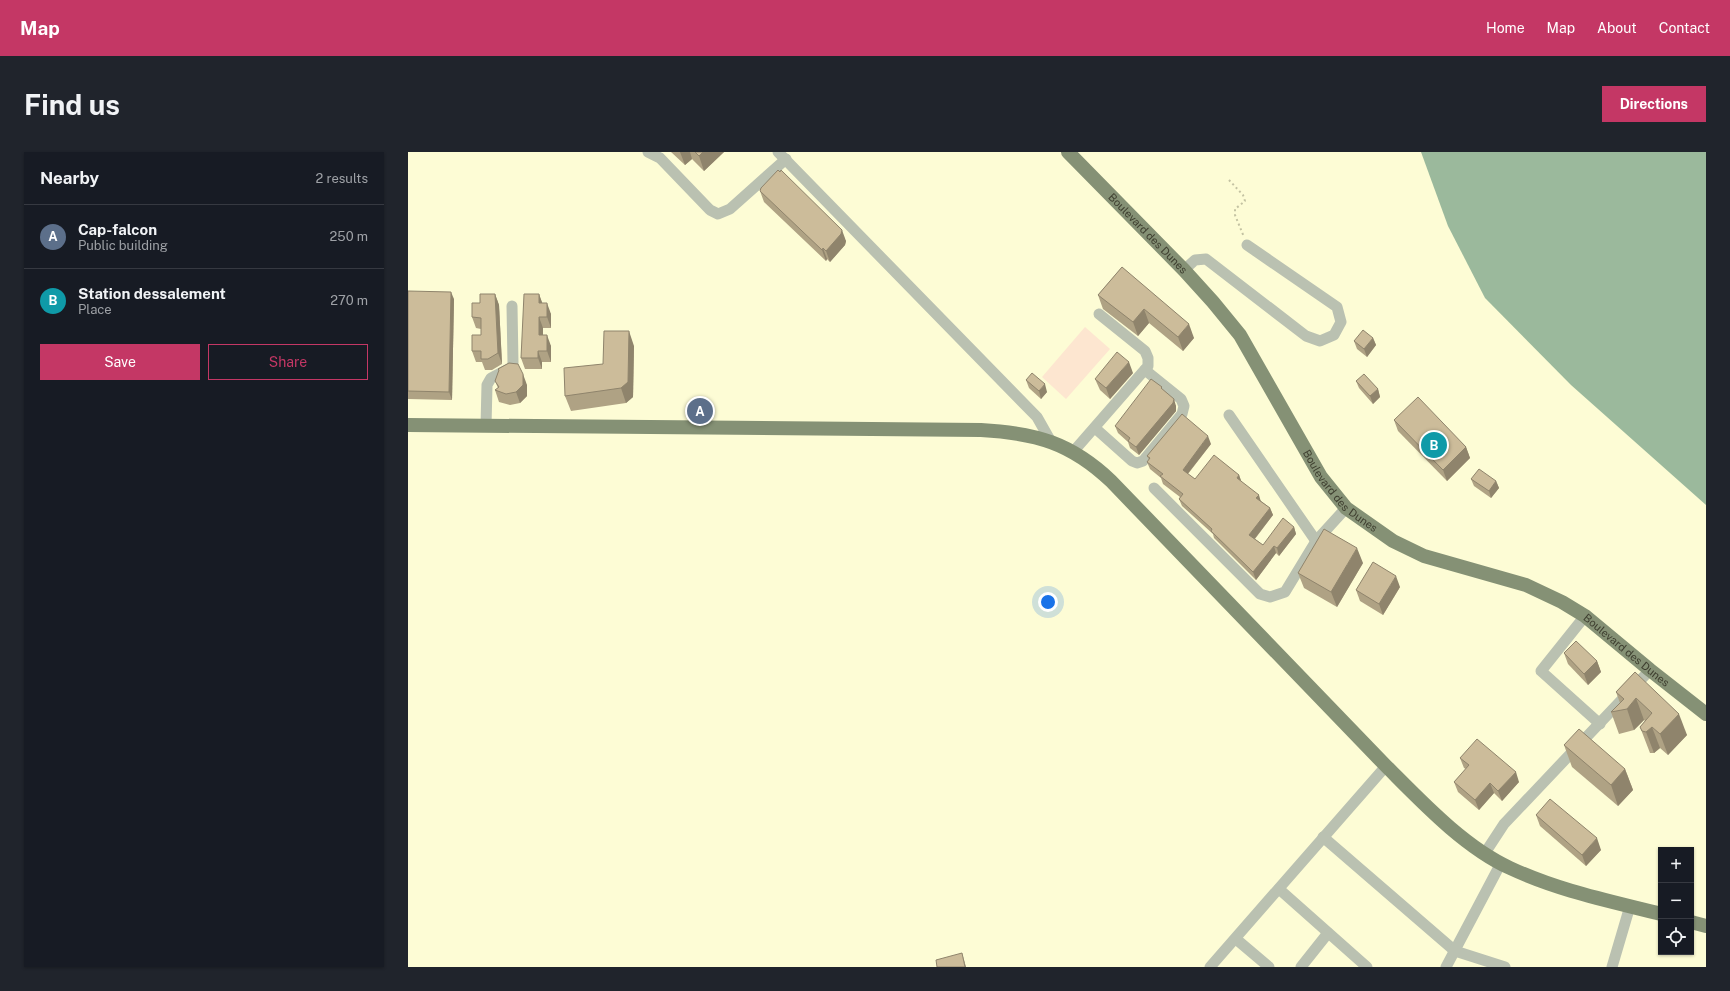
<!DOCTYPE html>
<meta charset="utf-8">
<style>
:root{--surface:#171b24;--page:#20242c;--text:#f1f3f6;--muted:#9ea1a6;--line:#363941;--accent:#c43765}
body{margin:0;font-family:"Public Sans",sans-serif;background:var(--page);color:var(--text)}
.controls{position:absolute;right:12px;bottom:12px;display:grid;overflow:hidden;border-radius:0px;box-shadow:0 1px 3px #0004}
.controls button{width:36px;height:36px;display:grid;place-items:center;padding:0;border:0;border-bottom:1px solid var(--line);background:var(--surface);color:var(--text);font:20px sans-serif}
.you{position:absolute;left:640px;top:450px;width:14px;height:14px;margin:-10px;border:3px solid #fff;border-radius:50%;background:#1a73e8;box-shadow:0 0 0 6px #1a73e833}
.badge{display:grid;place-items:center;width:26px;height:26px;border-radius:50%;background:var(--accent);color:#fff;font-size:13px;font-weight:700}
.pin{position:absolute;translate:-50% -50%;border:2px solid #fff;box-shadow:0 1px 4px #0006}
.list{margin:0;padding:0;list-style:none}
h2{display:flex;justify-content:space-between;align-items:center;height:52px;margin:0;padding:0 16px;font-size:17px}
h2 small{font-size:13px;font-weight:400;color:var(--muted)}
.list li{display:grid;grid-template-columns:26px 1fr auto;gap:12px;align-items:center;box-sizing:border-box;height:64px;padding:0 16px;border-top:1px solid var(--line)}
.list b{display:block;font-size:15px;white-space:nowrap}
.list p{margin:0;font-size:13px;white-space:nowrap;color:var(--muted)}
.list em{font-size:13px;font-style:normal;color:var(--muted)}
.actions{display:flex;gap:8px;padding:12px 16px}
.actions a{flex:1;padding:9px 0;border:1px solid var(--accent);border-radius:0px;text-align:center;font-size:14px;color:var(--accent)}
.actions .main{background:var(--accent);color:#fff}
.icon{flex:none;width:22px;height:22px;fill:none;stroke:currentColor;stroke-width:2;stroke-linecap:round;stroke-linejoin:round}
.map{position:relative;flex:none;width:1298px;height:815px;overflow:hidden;border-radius:0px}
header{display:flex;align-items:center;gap:24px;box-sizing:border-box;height:56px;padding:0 20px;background:var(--accent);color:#fff}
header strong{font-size:19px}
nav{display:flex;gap:22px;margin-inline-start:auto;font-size:14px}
.intro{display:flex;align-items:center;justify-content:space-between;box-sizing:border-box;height:96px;padding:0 24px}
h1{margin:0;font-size:28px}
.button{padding:10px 18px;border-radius:0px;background:var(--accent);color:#fff;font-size:14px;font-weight:700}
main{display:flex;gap:24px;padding:0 24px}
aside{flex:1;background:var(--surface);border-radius:0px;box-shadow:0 1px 3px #0004}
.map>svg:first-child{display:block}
.green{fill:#fde6d0}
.water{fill:#9bb99c}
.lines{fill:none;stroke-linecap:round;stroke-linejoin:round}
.path{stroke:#c3c2a2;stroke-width:2;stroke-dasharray:2 3;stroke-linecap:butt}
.minor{stroke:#bac1b1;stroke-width:11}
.major{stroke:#859175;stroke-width:14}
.wall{fill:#afa284}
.shaded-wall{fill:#8f846c}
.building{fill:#ccbc9a;stroke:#8f846c}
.labels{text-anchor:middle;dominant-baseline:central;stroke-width:3.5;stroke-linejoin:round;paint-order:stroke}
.street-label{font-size:11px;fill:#3e3e2f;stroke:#fff}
</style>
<header>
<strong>Map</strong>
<nav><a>Home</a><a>Map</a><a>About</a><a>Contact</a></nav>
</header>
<div class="intro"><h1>Find us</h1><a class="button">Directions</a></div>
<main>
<aside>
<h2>Nearby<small>2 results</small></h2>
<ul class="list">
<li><span class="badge" style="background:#5c6f8a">A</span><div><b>Cap-falcon</b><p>Public building</p></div><em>250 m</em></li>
<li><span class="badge" style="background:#0f9aa8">B</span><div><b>Station dessalement</b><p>Place</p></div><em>270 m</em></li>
</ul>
<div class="actions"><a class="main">Save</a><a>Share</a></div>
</aside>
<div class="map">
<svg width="1298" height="815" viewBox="0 0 1298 815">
<rect width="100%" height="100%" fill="#fdfcd5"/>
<path class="green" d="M677,175l25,22 -44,50 -24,-22z"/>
<path class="water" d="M1013,0h285v353l-135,-120 -86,-87 -37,-72z"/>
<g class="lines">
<path class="path" d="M821,28l14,15 2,6 -10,8v6l9,22"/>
<g class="minor">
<path d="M240,0l12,6 50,52 8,4 12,-5 56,-50"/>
<path d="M370,0l259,265 13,23"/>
<path d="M776,118l11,-10 11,-1 100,77 14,5 14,-6 7,-13 -4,-15 -90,-62"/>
<path d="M821,263l87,126"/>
<path d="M78,274l1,-41 4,-7 21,-11 1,-4 -1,-57"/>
<path d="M687,276l37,33 5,2 6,-2 39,-47 2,-8 -3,-7 -36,-29"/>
<path d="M665,300l75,-86v-8l-3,-7 -46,-37"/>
<path d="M746,336l106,106 10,3 15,-5 31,-51 30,-33"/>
<path d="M1177,464l-44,55 59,53"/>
<path d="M915,685l132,114 50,16"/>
<path d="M1077,701l19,-29 146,-154"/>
<path d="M871,737l88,78"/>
<path d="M828,787l33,28"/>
<path d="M802,815l176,-201"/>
<path d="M893,815l27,-34"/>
<path d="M1038,815l55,-104"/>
<path d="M1204,815l18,-61"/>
</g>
<g class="major">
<path id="s1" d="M660,0l116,118 29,32 27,33 81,142 25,31 47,33 31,15 102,29 36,17 23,14 65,54 56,44"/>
<path d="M0,273l573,5c55,3 90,13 130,51l275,285c36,36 78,81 124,102 49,23 100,33 151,46"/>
<path d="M1283,770l15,4"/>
</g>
</g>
<g class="wall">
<path d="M263,0h53l-20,19 -12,-12 -7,6z"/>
<path d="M372,20l66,69 -1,4 -15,17 -3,-3 -1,2 -62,-59 -4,-11z"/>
<path d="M714,115l72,71 -11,13 -34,-28 -11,13 -35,-27 -5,-14z"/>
<path d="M0,139l46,8 -2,101 -44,-1z"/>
<path d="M87,142l4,11 3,59 -10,6h-7l-3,-8h-6l-4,-11 9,-16v-6l-5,-1 -4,-11 8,-14z"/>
<path d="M131,142l3,9 9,11v14h-8v7l8,11v16h-9v7h-17l-4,-11z"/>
<path d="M965,186l3,7 -9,12 -10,-8 -3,-8z"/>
<path d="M226,194l-1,51 -7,6 -55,8 -6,-15 38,-32z"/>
<path d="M90,217l29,16v11l-7,7 -10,2 -11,-3 -4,-12 3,-2 -3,-7 4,-9z"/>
<path d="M725,221l-23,26 -10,-9 -5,-11z"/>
<path d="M618,228l21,12 -6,7 -12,-11z"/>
<path d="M948,229l22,8 2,8 -7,7 -14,-16z"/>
<path d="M755,238l13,16v5l-37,44 -9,-7 -2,-6 -10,-9 -3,-7z"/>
<path d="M986,268l72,27 4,11 -23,23 -49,-50z"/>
<path d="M803,292l-23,30 7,5 44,-4 2,6 20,20 9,7 3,7 -18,24 8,6 31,-18 2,7 -17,22 -3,-3 -20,27 -42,-42 -1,-4 -31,-28 -3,-7 1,-2 -17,-13 -2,-6 -11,-9 -3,-7 2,-2 -2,-4z"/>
<path d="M1063,327l25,2 3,7 -8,10 -17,-12z"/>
<path d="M955,411l-26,44 -33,-19 -6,-15z"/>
<path d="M992,435l-17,28 -23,-14 -4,-11z"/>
<path d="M1156,501l33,8 4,11 -13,13 -20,-21z"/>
<path d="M1227,520l52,63 -19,20 -8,-7 -6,5h-4l-10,-26 5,-6 -1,-1 -10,10 -15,4 -8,-22 9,-9 -4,-11z"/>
<path d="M1156,593l61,24 8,21 -15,16 -46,-39z"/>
<path d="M1052,606l59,24 -17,19 -8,-8 -15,17 -21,-18 -4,-10 12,-13 -2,-1z"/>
<path d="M1128,663l65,35 -15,16 -46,-40z"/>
</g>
<g class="shaded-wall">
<path d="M272,0h10l2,7 -7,6z"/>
<path d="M295,0h21l-20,19 -5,-15z"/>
<path d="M434,78l4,11 -1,4 -15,17 -4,-11z"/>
<path d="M415,96l4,11 -1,2 -4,-11z"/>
<path d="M43,140l3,7 -2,101 -3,-8z"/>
<path d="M87,142l4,11 3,59 -4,-11z"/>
<path d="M131,142l4,11 -4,-2z"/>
<path d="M139,151l4,11v14l-4,-11z"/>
<path d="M736,157l5,14 -11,13 -5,-14z"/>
<path d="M131,165l4,11v18l-4,-11z"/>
<path d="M781,172l5,14 -11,13 -5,-14z"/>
<path d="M221,179l5,15 -1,51 -7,6 -5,-15z"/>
<path d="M139,183l4,11v16l-4,-11z"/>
<path d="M965,186l3,7 -9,12 -3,-8z"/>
<path d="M130,199l4,11v7l-4,-11z"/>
<path d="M721,210l4,11 -23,26 -4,-11z"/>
<path d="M115,222l4,11v11l-7,7 -4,-11z"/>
<path d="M637,232l2,8 -6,7 -2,-8z"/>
<path d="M970,237l2,8 -7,7 -3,-8z"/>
<path d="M766,247l2,7v5l-37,44 -3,-8z"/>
<path d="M800,284l3,8 -26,33 -2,-7z"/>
<path d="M1058,295l4,11 -23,23 -4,-11z"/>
<path d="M831,323l3,8 -5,-5z"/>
<path d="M1088,329l3,7 -8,10 -2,-7z"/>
<path d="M851,343l2,7 -5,-4z"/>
<path d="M862,356l3,7 -21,27 -3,-7z"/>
<path d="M886,375l2,7 -17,22 -2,-8z"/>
<path d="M866,394l2,7 -20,27 -3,-8z"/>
<path d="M949,396l6,15 -26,44 -6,-15z"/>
<path d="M988,424l4,11 -17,28 -4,-11z"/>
<path d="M1189,509l4,11 -13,13 -4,-11z"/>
<path d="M1228,546l8,22 -10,10 -7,-21z"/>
<path d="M1271,562l8,21 -19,20 -8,-21z"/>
<path d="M1244,575l8,21 -6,5 -8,-21z"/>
<path d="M1217,617l8,21 -15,16 -7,-21z"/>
<path d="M1108,620l3,10 -17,19 -4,-10z"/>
<path d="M1082,631l4,10 -15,17 -4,-10z"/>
<path d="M1189,686l4,12 -15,16 -4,-11z"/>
<path d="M554,801l4,14h-1z"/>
</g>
<g class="building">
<path d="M287,0h8l-4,4z"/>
<path d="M370,18l2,2 1,-2 61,60 -1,4 -15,17 -3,-3 -1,2 -62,-59 1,-3z"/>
<path d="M714,115l67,57 -11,13 -34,-28 -11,13 -35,-27z"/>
<path d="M0,139l43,1 -2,100 -41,-1z"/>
<path d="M72,142h15l3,59 -10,6h-7v-8h-9v-16h9v-17l-9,-1v-14h8z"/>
<path d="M116,142h15v9h8v14h-8v18h8v16h-9v7h-17z"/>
<path d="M955,178l10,8 -9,11 -10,-8z"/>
<path d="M196,179h25l-1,51 -7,6 -56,8 -1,-28 39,-4z"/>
<path d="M709,200l12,10 -23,26 -11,-9z"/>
<path d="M101,211l9,1 5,10v11l-7,7 -10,2 -11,-4 4,-3 -4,-6 4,-11 -1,-1z"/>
<path d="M624,221l13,11 -6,7 -13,-11z"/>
<path d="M956,222l14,15 -8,7 -14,-15z"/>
<path d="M743,227l11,8 -1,1 13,11 -1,4 -37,44 -8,-6 2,-3 -15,-12z"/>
<path d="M1010,245l48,50 -23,23 -49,-50z"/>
<path d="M774,262l26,22 -25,34 12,9 19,-24 25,20 -2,3 22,17 -3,3 14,10 -21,27 14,10 20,-27 11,9 -17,21 -3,-2 -21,26 -42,-41 1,-2 -33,-30 4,-5 -23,-18 3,-2 -16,-12 3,-4 -3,-2z"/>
<path d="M1071,317l17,12 -7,10 -18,-12z"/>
<path d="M916,377l33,19 -26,44 -33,-19z"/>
<path d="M965,410l23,14 -17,28 -23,-14z"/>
<path d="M1168,489l21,20 -13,13 -20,-21z"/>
<path d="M1227,520l44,42 -19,20 -8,-7 -6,5 -4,-1 -2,-4 12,-14 -16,-15 -9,11 -16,3 13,-13 -8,-7z"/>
<path d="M1171,577l46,40 -14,16 -47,-40z"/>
<path d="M1069,587l39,33 -18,19 -8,-8 -15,17 -21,-18 15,-17 -9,-7z"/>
<path d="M1142,647l47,39 -15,17 -46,-40z"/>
<path d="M554,801l3,14h-28l-1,-7z"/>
</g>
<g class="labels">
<g class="street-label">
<text stroke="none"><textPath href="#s1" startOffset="114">Boulevard des Dunes</textPath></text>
<text stroke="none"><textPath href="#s1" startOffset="438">Boulevard des Dunes</textPath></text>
<text stroke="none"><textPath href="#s1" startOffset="773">Boulevard des Dunes</textPath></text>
</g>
</g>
</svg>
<div class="controls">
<button>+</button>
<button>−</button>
<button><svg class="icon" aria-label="locate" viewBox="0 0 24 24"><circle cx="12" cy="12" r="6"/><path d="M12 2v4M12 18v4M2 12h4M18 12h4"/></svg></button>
</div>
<div class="you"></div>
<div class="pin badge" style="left:292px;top:259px;background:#5c6f8a">A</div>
<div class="pin badge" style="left:1026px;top:293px;background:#0f9aa8">B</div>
</div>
</main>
